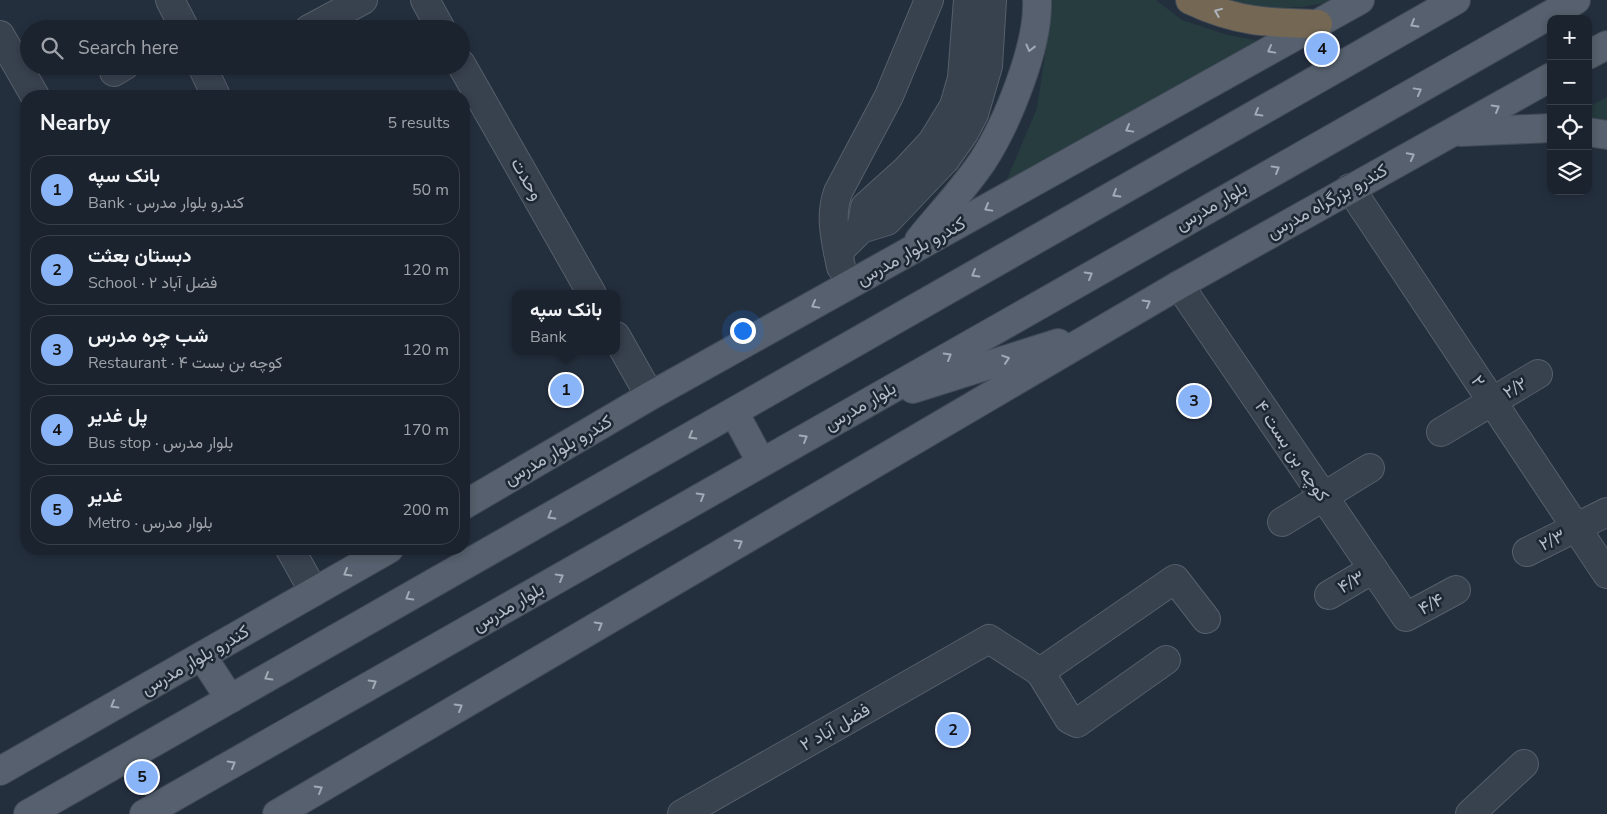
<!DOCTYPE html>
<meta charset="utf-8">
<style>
:root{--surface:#1b232e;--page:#242b36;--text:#f1f3f6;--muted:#a0a4aa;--line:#39404a;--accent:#8ab4f8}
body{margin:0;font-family:"Nunito Sans",Vazirmatn,sans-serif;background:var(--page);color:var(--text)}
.controls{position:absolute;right:15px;top:15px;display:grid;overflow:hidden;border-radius:10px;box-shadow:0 2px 8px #0003}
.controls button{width:45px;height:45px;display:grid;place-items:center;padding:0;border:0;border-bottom:1px solid var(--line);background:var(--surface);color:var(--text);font:25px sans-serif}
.you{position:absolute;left:742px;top:330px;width:18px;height:18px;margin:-12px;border:4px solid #fff;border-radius:50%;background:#1a73e8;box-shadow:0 0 0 8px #1a73e833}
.badge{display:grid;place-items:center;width:32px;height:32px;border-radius:50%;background:var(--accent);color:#111;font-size:16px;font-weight:700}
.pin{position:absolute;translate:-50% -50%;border:2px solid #fff;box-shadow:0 1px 5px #0006}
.popup{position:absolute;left:512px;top:290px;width:108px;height:65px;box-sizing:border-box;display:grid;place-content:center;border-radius:10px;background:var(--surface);filter:drop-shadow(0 1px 4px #0005);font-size:16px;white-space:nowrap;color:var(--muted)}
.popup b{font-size:19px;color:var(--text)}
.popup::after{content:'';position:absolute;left:50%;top:100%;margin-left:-10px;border:10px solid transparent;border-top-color:var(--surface)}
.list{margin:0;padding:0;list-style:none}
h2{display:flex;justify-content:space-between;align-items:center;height:65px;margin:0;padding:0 20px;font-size:21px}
h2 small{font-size:16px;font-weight:400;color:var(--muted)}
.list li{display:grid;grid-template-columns:32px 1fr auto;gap:15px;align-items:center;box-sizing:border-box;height:70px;margin:0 10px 10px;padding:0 10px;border:1px solid var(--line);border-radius:20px}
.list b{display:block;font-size:19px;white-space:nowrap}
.list p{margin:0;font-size:16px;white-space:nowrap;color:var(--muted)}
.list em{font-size:16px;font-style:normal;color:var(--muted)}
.icon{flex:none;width:28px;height:28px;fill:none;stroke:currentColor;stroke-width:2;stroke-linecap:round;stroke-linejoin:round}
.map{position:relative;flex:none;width:1607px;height:814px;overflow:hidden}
.search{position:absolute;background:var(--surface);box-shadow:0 2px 8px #0003;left:20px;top:20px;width:450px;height:55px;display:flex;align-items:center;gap:12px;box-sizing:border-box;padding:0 18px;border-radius:28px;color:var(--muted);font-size:19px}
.panel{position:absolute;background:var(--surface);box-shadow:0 2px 8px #0003;left:20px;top:90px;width:450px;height:465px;border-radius:20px}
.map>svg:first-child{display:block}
.green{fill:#263c3f}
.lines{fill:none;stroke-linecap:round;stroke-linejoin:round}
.minor-casing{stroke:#565f6c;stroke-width:30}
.major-casing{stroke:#414a57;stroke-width:30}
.highway-casing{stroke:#434c59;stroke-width:30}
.minor{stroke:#38414e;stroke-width:28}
.major{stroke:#56606e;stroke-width:28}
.highway{stroke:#746855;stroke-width:28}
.oneway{stroke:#aeb4bd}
.oneway2{stroke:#a1aab7}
.labels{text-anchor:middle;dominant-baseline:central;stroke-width:5;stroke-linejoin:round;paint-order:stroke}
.street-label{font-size:18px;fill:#b4bcc9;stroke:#1d2633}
</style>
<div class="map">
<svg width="1607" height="814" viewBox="0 0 1607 814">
<rect width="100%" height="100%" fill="#242f3e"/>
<g class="green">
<path d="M1048,0h108l26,20 46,15 37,7 -262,147 34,-81 9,-60z"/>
<path d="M1228,0h111c-36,9 -74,12 -111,0z"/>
<path d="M1607,97v25l-19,-2v-13z"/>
</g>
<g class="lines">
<defs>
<g id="minor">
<path d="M170,0l15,29"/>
<path d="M425,0l16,29"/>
<path d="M309,29l54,-29"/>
<path d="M0,35l35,61"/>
<path d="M461,64l131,230"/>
<path d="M202,66l14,30"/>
<path d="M114,72l10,-6"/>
<path d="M1350,188l257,386"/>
<path d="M861,229l4,-22 41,-37 26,-28 22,-36 8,-28 6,-78"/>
<path d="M838,252l23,-23 26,-8 58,-61 19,-27 10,-19 14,-48 4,-66"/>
<path d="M841,267c-5,-26 -12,-50 -3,-75l51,-96 40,-96"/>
<path d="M1179,285l227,332 50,-27"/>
<path d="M616,336l34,60"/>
<path d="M1441,432l97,-58"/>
<path d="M1282,522l88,-54"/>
<path d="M290,549l24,43"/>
<path d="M1527,552l80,-40"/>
<path d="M1329,595l44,-26"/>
<path d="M1040,672l135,-93 31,40"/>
<path d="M682,814l307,-175 51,33 29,47 8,4 89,-63"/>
<path d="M1470,814l54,-50"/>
</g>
<g id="major">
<path d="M1588,55l19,-10"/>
<path d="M1461,132l90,-4"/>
<path d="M1588,132l19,3"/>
<path d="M919,240c20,-25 44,-50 63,-78 25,-38 57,-116 55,-162"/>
<path d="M913,389l145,-46"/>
<path d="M734,412l27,50"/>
<path d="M464,505l186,-109 710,-396"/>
<path d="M202,656l28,43"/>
<path d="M0,771l389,-222"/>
<path d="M28,814l1428,-814"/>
<path d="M144,814l1432,-814"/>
<path d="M277,814l902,-529 372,-208"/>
</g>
<path id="highway" d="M1190,0c46,22 78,23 128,24"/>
</defs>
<use href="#minor" class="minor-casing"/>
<use href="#major" class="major-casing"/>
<use href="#highway" class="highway-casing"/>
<use href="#minor" class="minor"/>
<use href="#major" class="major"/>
<use href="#highway" class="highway"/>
</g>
<defs><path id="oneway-chevron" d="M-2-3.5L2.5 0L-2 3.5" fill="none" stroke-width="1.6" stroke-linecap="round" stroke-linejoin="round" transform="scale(1.25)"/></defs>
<use class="oneway" href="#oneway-chevron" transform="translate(1218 12) rotate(-158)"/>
<g class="oneway2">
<use href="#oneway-chevron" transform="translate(1414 24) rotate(150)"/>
<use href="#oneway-chevron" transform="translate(1030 48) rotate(104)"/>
<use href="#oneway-chevron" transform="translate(1271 50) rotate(151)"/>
<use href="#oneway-chevron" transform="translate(1418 91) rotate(-29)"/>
<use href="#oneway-chevron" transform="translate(1496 108) rotate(-30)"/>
<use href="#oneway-chevron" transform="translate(1258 113) rotate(150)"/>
<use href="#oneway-chevron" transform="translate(1129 129) rotate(151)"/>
<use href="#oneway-chevron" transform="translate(1411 156) rotate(-28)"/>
<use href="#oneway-chevron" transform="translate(1276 169) rotate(-30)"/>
<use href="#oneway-chevron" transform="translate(1116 194) rotate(150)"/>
<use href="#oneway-chevron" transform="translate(988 208) rotate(151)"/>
<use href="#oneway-chevron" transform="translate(975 274) rotate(150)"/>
<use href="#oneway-chevron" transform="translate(1089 275) rotate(-30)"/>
<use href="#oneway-chevron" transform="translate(1147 303) rotate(-30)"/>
<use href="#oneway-chevron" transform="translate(815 305) rotate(151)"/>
<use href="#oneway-chevron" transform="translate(948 356) rotate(-30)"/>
<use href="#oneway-chevron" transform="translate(1006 359) rotate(-18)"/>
<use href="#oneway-chevron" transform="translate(692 436) rotate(150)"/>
<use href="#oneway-chevron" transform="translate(804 438) rotate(-30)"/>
<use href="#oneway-chevron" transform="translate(701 496) rotate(-30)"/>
<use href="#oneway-chevron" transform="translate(551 516) rotate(150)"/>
<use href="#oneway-chevron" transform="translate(739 543) rotate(-30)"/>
<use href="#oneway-chevron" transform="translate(347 573) rotate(150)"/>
<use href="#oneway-chevron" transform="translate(560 577) rotate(-30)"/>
<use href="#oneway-chevron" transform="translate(409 597) rotate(150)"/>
<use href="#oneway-chevron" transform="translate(599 625) rotate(-30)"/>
<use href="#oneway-chevron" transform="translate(268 677) rotate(150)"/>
<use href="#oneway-chevron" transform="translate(373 683) rotate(-30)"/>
<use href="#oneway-chevron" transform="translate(114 705) rotate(150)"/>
<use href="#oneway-chevron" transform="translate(459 707) rotate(-30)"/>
<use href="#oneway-chevron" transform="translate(232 764) rotate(-30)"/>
<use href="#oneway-chevron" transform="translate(319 789) rotate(-30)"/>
</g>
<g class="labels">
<g class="street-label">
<text transform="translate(527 179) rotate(60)">وحدت</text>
<text transform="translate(1327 201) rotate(-29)">کندرو بزرگراه مدرس</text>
<text transform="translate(1211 206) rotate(-30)">بلوار مدرس</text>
<text transform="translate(911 251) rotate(-29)">کندرو بلوار مدرس</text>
<text transform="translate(1478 381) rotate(56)">۲</text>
<text transform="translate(1515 388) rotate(-31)">۲/۲</text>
<text transform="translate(860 406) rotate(-30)">بلوار مدرس</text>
<text transform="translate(558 450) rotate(-30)">کندرو بلوار مدرس</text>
<text transform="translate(1292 451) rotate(56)">کوچه بن بست ۴</text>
<text transform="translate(1552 540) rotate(-27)">۲/۳</text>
<text transform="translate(1351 582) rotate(-30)">۴/۳</text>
<text transform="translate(1431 604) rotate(-28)">۴/۴</text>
<text transform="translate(508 607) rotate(-30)">بلوار مدرس</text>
<text transform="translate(195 660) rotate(-30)">کندرو بلوار مدرس</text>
<text transform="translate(835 727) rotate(-30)">فضل آباد ۲</text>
</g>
</g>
</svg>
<div class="controls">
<button>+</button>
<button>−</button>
<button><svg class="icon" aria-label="locate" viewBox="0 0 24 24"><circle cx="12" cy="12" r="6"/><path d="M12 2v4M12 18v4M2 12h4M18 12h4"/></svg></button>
<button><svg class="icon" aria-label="layers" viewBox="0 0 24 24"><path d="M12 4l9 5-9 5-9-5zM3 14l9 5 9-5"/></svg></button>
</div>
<div class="you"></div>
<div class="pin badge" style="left:566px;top:390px">1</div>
<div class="popup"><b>بانک سپه</b>Bank</div>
<div class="pin badge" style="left:953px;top:730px">2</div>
<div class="pin badge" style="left:1194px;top:401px">3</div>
<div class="pin badge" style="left:1322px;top:49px">4</div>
<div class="pin badge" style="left:142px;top:777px">5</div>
<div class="search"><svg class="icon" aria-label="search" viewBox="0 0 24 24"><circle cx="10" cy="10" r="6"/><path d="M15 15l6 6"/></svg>Search here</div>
<section class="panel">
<h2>Nearby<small>5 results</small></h2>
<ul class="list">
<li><span class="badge">1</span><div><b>بانک سپه</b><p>Bank · کندرو بلوار مدرس</p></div><em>50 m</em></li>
<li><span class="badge">2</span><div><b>دبستان بعثت</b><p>School · فضل آباد ۲</p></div><em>120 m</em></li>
<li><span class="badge">3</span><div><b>شب چره مدرس</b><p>Restaurant · کوچه بن بست ۴</p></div><em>120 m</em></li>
<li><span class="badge">4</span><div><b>پل غدیر</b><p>Bus stop · بلوار مدرس</p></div><em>170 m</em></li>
<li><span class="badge">5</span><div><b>غدیر</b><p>Metro · بلوار مدرس</p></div><em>200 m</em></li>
</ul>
</section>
</div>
